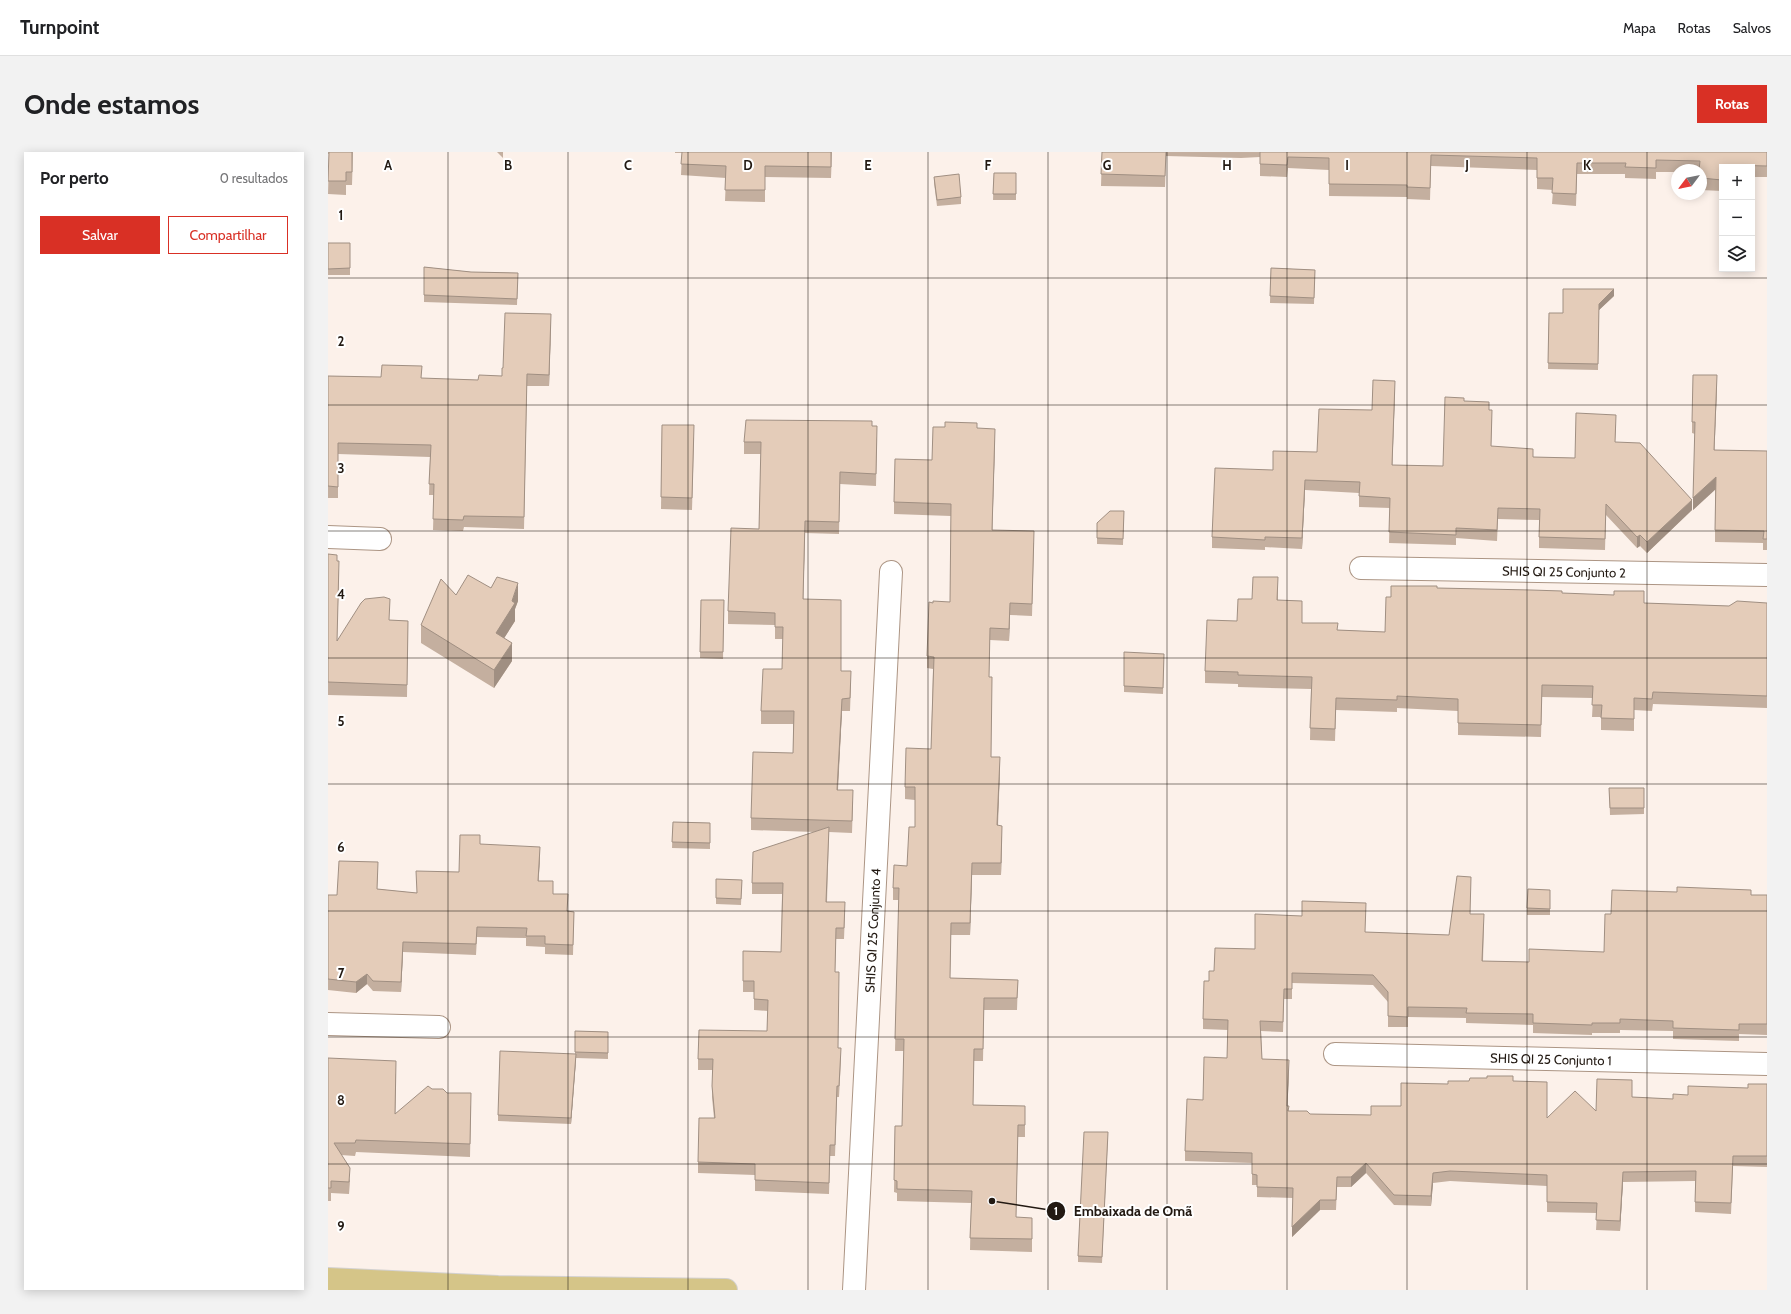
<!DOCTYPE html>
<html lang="pt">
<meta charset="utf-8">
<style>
:root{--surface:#fff;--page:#f2f2f2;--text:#202124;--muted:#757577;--line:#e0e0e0;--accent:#d93025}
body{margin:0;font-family:Cabin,sans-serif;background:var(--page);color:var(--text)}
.controls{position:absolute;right:12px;top:12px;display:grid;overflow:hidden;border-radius:0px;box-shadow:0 2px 10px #0003}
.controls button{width:36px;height:36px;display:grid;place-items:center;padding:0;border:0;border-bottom:1px solid var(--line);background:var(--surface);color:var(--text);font:20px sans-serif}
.compass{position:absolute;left:1343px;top:12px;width:36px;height:36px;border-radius:50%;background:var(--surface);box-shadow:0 2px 10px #0003;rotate:238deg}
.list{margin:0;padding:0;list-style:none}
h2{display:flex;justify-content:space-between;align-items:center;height:52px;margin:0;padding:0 16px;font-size:17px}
h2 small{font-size:13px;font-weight:400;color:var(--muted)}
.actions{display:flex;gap:8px;padding:12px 16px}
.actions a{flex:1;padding:9px 0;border:1px solid var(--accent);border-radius:0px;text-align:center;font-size:14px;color:var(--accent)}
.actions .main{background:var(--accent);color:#fff}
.icon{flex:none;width:22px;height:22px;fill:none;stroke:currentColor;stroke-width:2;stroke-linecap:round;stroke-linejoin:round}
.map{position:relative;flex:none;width:1439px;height:1138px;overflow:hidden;border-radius:0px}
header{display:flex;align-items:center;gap:24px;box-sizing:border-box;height:56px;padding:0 20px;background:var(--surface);border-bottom:1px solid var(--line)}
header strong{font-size:19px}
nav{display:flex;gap:22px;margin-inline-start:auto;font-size:14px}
.intro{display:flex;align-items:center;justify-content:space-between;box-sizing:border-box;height:96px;padding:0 24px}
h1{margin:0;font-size:28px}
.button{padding:10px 18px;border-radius:0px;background:var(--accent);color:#fff;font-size:14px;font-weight:700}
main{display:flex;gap:24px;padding:0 24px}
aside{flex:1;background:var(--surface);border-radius:0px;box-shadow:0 2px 10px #0003}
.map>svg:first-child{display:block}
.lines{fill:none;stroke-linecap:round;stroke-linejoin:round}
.minor-casing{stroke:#ac9584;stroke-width:24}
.primary-casing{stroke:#d3d1d0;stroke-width:24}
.minor{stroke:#fff;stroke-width:22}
.primary{stroke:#d5c588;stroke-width:22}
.wall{fill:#c4af9f}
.shaded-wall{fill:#a08f82}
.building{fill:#e4ccb9;stroke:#a08f82}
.grid{fill:none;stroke:#221912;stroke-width:1;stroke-opacity:0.55}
.labels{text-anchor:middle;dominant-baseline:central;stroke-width:4;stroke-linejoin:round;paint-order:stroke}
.street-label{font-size:13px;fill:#221912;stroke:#fff}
.grid-label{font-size:13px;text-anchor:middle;font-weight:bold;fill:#221912;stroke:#fff;stroke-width:4;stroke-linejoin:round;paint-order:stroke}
.leader{fill:none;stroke:#221912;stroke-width:1.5}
.callout-dot{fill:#221912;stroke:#fff;stroke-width:1.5}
.mark-label{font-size:12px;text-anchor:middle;font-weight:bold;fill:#fff}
.callout-label{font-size:14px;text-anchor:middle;font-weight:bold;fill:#221912;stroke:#fff;stroke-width:4;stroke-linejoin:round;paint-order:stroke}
</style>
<header>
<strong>Turnpoint</strong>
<nav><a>Mapa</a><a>Rotas</a><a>Salvos</a></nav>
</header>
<div class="intro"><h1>Onde estamos</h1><a class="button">Rotas</a></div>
<main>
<aside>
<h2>Por perto<small>0 resultados</small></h2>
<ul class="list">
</ul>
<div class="actions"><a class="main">Salvar</a><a>Compartilhar</a></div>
</aside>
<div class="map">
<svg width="1439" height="1138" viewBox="0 0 1439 1138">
<rect width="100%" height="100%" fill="#fcf1ea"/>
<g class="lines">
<defs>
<g id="minor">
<path d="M0,385l52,2"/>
<path id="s1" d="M1033,416l406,7"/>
<path d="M0,872l111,3"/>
<path id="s2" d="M1007,902l432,10"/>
<path id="s3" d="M526,1138l37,-718"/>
</g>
<path id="primary" d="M0,1127l170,8 228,3"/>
</defs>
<use href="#minor" class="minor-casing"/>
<use href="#primary" class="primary-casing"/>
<use href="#minor" class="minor"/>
<use href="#primary" class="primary"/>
</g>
<g class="wall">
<path d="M0,0h25l-1,33h-6v10l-18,-1 1,-40h-1z"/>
<path d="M169,0h6v6z"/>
<path d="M347,0h157l-1,26 -66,-1v25l-40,-1 1,-23 -45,-3 1,-22h-7z"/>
<path d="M774,0h665v25h-15v-10h-30v24l-21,-1v-20h-24v2h-21v7l-31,-1v-4h-48l-1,32 -24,-2 1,-14 -16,-1v-19l-106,-4 -1,34 -23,-1v-2l-78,-1v-26l-41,-2 -1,9 -27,-1v-19l-19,1 -75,-2 -1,31 -64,-1z"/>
<path d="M666,21h22v27h-23z"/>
<path d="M606,25l27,20v7l-24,2 -3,-23z"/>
<rect x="0" y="91" width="22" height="32"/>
<path d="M96,115l47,5 47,1 -1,32 -93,-3z"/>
<path d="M943,116l44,2 -1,34 -44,-1z"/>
<path d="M1286,144l-15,14 -1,60 -50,-1 1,-56h14z"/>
<path d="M223,173l-2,61h-22l-3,143 -60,-2 -1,4 -30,-1 1,-35h-5l1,-38 -92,-3v44h-10v-122l150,4 24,-4 1,-8z"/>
<path d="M1389,235l-3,63 53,1v99h-4v-7l-48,-1v-53l-22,21 2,-76 -3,-1v-11z"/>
<path d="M1067,240l-3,73 51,1 21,-65 25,9 3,11 -1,25 42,11 42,1 41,-33 -1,17 77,68 -45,43 -7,-7 -3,2 -31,-33 -1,35 -66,-2v-28l-41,-1 -1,22 -41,-3v7l-67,-2 1,-35 -31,-1v-14l-54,-3 -3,59 -37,-2v3l-53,-2v-11l61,-67 44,-18z"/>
<path d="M334,273l32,13 -2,72 -31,-1z"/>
<path d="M544,274l5,13 -1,47 -36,-2 -1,50 -34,-1 -2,66 38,72 10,13 -1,27h-8l-4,79 15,12 -1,31 -23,-1 -2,70 18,11 -1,26h-8l-1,33 3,76 3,11 -2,38h-2l-2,59h-5l-1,38 -74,-3v-16l-57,-2v-11l16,-44 -2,-21 1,-27h-15v-11l69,-28 1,-20 -14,-1v-18h-11v-41l38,1 1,-58h-30v-11l63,-51 -64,-2v-12l42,-65v-29h-32v-13l21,-42 1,-30h-8v-14l-47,-1v-13l31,-82 2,-75h-17v-12z"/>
<path d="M649,276l18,13 -3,89 42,13 -2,73 -22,-1 -1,26 -19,-1 -1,37 2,80 9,12 -2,57 4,12 -1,37h-29l-2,60h-19l-1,43 68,2 -1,30h-33l-1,51h-9l-1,44 52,1v31h-7l-2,80 16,13v22l-62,-2 1,-47 -74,-2v-8l-3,-1 1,-66h7l2,-75h-9l4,-151h-6v-12l14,-22 8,-39v-27l-10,-1v-12l26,-38 2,-80 -6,-1v-12l6,-53 17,-1 1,-86 -57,-2v-12l38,-42z"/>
<path d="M796,359l-1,34 -26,-1v-21z"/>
<path d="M0,402l9,7 2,13 -2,66 52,-20 19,1 -1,76 -79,-2z"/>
<path d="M163,436l27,13 -3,8v12l-11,17 8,23 -18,27 -73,-45v-18z"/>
<path d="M1109,436l125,5 82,10 85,3 38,-3v105l-114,-4 -1,7 -18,-1v21l-33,-1v-13h-9l1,-19 -51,-1 -1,40 -83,-2v-24l-61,-3v4l-61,-2 -1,31 -25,-1 1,-51 -73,-2v-3l-33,-1v-12l32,-50 15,-22 26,-10v11l24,23 36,7 47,2 6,-35z"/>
<path d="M373,448h23l-1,59 -23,-1z"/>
<path d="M796,500l40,8 -1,34 -39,-2z"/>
<path d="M1281,636h35v26l-34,1z"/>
<path d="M345,670l37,1v26l-38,-1z"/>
<path d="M152,692l60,13 -2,24 15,13 15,17 6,1 -1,43 -28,-1v-7l-19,-1v-8l-49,-1 -1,18 -73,-3 -2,40 -28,-1 -6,-7 -11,9 -28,-3v-95h9l41,-22 -1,16 39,4 43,-21z"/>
<path d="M388,727l26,1 -1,25 -25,-1z"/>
<path d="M1222,738v25h-23v-7z"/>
<path d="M1423,743h16v140l-28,-1v7l-66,-2v-8l-53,-1v3h-28v2l-59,-2v-8l-67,-2v-5l-58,-1v10h-20v-25l-15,-17 -81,-2v16h-8l-1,33 -22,-1 1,28 27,11 -2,36 2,5 21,3 61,1 30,-9 47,-22 21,-3h44l34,37 49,-7 36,-14 41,2 15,-4 60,-7 19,-4v83l-34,-1 -2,48 -36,-2v-31l-72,1 -3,49 -24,-1 1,-17 -50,-1v-26l-97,-5 -17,2 -2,23 -37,-1 -28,-32 -15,14h-14l-1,23h-16l-28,27 1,-39 -36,-1v-12h-5v-22l-67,-2v-10l18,-51 24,-42 1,-28 -25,-1v-10l6,-38 5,-10 41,-22 47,-33 63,16 84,3 21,-21 14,10 -1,37 46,1 75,-10 7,-38z"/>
<path d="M247,879l33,1v27l-32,-1 -5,66 -73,-3v-6l77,-61z"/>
<path d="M0,906l68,16 -1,40 37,-25 15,4 24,13 -1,51 -114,-5 -1,4 -14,-1 9,26 -1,13 -18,-1v8h-3z"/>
<path d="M780,986l-6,125 -24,-1v-6z"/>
</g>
<g class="shaded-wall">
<path d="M1286,137v7l-15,14 -1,60 1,-66z"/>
<path d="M223,162v11l-2,61v-11z"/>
<path d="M1389,223v12l-3,74v-11z"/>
<path d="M1067,229v11l-3,83v-10z"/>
<path d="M667,277v12l-3,101v-12z"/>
<path d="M1388,325v12l-23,21v-12z"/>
<path d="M977,328v10l-3,59v-11z"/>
<path d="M1364,348v10l-45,43v-11z"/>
<path d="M477,369v12l-2,78v-12z"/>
<path d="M1312,383v11l-3,2v-11z"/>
<path d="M190,431v18l-3,8v12l-19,30v-18l16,-32z"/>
<path d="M682,451v12l-1,26v-12z"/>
<path d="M184,491v18l-18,27v-18z"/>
<path d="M514,547v12l-5,91v-12z"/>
<path d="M672,605v12l-3,69v-13z"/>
<path d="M674,674v12l-1,37v-12z"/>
<path d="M212,695v10l-2,34v-10z"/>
<path d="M644,711v12l-2,60v-12z"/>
<path d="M75,790v10l-2,40v-10z"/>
<path d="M39,822v10l-11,9v-11z"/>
<path d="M248,902v6l-5,64v-6z"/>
<path d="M961,908v10l-2,46v-10z"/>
<path d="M68,909v13l-1,53v-13z"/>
<path d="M1038,1011v10l-15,14v-10z"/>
<path d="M1295,1020v10l-3,49v-10z"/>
<path d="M1105,1021v10l-2,23v-10z"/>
<path d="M992,1048v10l-28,27v-10z"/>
</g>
<g class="building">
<path d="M1,0h23v20h-6v9h-18z"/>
<path d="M354,0h149v15l-66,-1v24h-40l1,-24 -45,-2z"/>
<path d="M774,0h64l-1,24 -64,-2z"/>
<path d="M932,0h507v14l-40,-1v2h-5v13l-21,-2v-8h-2l1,-9 -44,-1v8l-31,-1 1,-4h-49l-1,31 -24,-1 1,-15h-16v-20l-106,-3 -1,33 -23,-1v-2l-78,-1v-26l-41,-1 -1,8 -27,-1z"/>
<path d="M666,21h22v21h-23z"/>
<path d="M631,22l2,23 -24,3 -3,-23z"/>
<path d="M0,91h22v25l-22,1z"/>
<path d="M96,115l47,5 47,1 -1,26 -93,-4z"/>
<path d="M943,116l44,2 -1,28 -44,-2z"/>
<path d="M1235,137h51l-15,15 -1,60 -50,-1 1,-50h14z"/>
<path d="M177,161l46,1 -2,61 -22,-1 -3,143 -60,-1 -1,4 -30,-1 1,-35h-5l2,-39 -93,-2v44l-10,-1v-110l53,1 1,-12 40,1 -1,12 57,2 1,-5 23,1v-8h1z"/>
<path d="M1365,223h24l-3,75 53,1v88h-4l1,-8 -49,-1 1,-53 -23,21 2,-76h-3z"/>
<path d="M1045,228l22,1 -3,84 51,1 2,-69 19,1v3l25,1v8h3l-1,36 42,3v8l42,1 1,-45 40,2 -1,27 25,1 52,57 -45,42 -7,-7 -3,2 -31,-33 -1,35 -66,-2 1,-28 -42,-1 -1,22 -41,-2v7l-67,-3 1,-34 -31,-2 1,-14 -55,-2 -3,58 -37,-1v3l-53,-3 3,-69 58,2v-19l44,1 2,-43 53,1z"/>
<path d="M418,268l126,1v5h5l-1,48 -36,-2 -1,50 -34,-1 -2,78 38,1v71h10l-1,27 -8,1 -5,91h16l-1,31 -101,-3 2,-66 40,1 1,-42h-33l2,-42h19l1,-42h-8v-14l-47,-2 3,-83 28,1 2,-87h-17z"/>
<path d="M617,270l32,1v5l18,1 -3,101 42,1 -2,73 -22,-1 -1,26 -19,-1 -1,49h3l-1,80h9l-3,68 5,1 -1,37h-29l-2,60h-19l-1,55 68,2 -1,18h-33l-1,51h-9l-1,56 52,1v19h-7l-2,92 16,1v21l-62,-1 2,-47 -75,-2v-8l-3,-1 1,-54h7l2,-87h-9l4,-151h-6l1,-23 13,1 2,-39h6v-40h-10l1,-39 25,1 3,-92 -7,-1 2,-54 4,1v-2l17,1 1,-98 -57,-2 1,-43 37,1 1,-33h12z"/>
<path d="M334,273h32l-2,73 -31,-1z"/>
<path d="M782,359h14l-1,28 -26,-1v-15z"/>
<path d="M0,402l9,1v6h2l-2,80 24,-38 4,-4 19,-2 6,2 -1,21 19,1 -1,64 -79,-3z"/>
<path d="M140,423l23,13 6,-11 21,6 -6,18 3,2 -19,30 16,10 -18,27 -73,-45 20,-46 15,16z"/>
<path d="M925,425h25l-1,23 25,1v22h36l-1,7 48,2 1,-35h5v-11h46v2l94,2 31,1v2l52,2v-4h30v12l85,3 8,-5 30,2v93l-114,-4 -1,7 -18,-1v21l-33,-1 1,-13h-10l1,-19 -51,-1 -1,40 -83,-2v-24l-61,-3v4l-61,-2 -1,31 -25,-1 2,-51 -74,-2v-3l-33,-1 2,-51 30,1 1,-22h14z"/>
<path d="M373,448h23l-1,52h-23z"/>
<path d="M796,500l40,2 -1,34 -39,-2z"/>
<path d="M1281,636h35v20h-34z"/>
<path d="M345,670l37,1v20l-38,-1z"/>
<path d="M501,675l-3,75h19l-1,26h-8l-1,44h4l-1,76h3l-2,38h-2l-2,59h-5l-1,38 -74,-3v-16l-57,-2 1,-44h16l-3,-32 1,-27h-15l1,-29 68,1 1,-31 -14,-1v-18h-11v-30l38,1 2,-69h-31l1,-31z"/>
<path d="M132,683h20v9l60,3 -2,34h15v13h15l-1,17 7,1 -1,33 -28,-1v-8h-19l1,-8 -50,-1 -1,17 -73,-2 -2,40 -28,-1 -6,-7 -11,8 -28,-3v-84h9l2,-34 39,1 -1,27 40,4 -1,-22 43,1z"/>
<path d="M1129,724l14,1 -1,37h14l-2,47 47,1v-13l75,3 1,-38h6l1,-24 65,2v-5l74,3v5h16v129h-28v6l-66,-2v-7l-53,-2v4h-28v2l-59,-2v-9l-67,-1 1,-5 -59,-1v10l-20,-1v-24l-15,-17 -81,-2v16h-8l-1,33 -23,-1 2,38 27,1 -2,46h2l-1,5h19l3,3 61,1v-9h30v-23l47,1v-3h21l1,-3h17v-2h26v5l34,1v36l28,-27 21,20 1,-32 35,1v17l41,2v-5l15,1v-9l60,2v-4h19v72h-34l-2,47 -36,-1 1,-31 -73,1 -3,49 -24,-1 1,-17 -50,-1v-27l-97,-4 -17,2 -2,23 -37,-1 -28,-32 -15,14h-14l-1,23h-16l-28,27 1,-39 -36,-1v-12l-5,-1v-21l-67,-2 2,-52 16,1 1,-43 23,1 1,-38 -25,-1 1,-38h5v-10h5l1,-23 40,1v-35l47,2v-15l64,2 -1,29 84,3z"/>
<path d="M388,727l26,1 -1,19 -25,-1z"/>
<path d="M1200,737l22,1v19l-23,-1z"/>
<path d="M247,879l33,1v21l-33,-1z"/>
<path d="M172,899l76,3 -5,64 -73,-3z"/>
<path d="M0,906l68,3 -1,53 33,-28 4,3h11l4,4h24l-1,51 -114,-4 -1,3h-21l16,25 -1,14 -18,-1v7h-3z"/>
<path d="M756,980h24l-6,125 -24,-1z"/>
</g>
<path class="grid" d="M120,0v1138M240,0v1138M360,0v1138M480,0v1138M600,0v1138M720,0v1138M839,0v1138M959,0v1138M1079,0v1138M1199,0v1138M1319,0v1138M0,126h1439M0,253h1439M0,379h1439M0,506h1439M0,632h1439M0,759h1439M0,885h1439M0,1012h1439"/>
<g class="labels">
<g class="street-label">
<text stroke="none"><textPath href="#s1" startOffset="203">SHIS QI 25 Conjunto 2</textPath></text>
<text stroke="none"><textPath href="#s3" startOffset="360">SHIS QI 25 Conjunto 4</textPath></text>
<text stroke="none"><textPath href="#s2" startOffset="216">SHIS QI 25 Conjunto 1</textPath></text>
</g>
</g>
<g class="grid-label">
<text x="60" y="18">A</text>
<text x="180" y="18">B</text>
<text x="300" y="18">C</text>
<text x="420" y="18">D</text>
<text x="540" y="18">E</text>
<text x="660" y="18">F</text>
<text x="779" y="18">G</text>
<text x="899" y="18">H</text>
<text x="1019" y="18">I</text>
<text x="1139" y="18">J</text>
<text x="1259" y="18">K</text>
<text x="13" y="68">1</text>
<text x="13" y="194">2</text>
<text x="13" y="321">3</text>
<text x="13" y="447">4</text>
<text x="13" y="574">5</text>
<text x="13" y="700">6</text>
<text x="13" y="826">7</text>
<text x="13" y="953">8</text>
<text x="13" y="1079">9</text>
</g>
<path class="leader" d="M664 1049L728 1059"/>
<g class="callout-dot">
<circle cx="664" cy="1049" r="4"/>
<circle cx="728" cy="1059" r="10"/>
</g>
<g class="mark-label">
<text x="728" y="1063">1</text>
</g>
<g class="callout-label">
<text x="805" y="1064">Embaixada de Omã</text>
</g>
</svg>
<div class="controls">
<button>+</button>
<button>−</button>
<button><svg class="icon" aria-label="layers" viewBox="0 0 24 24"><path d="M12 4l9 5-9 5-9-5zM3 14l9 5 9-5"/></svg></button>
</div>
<svg class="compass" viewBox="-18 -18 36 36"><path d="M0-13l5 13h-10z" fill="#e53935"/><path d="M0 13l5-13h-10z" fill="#757577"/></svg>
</div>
</main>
